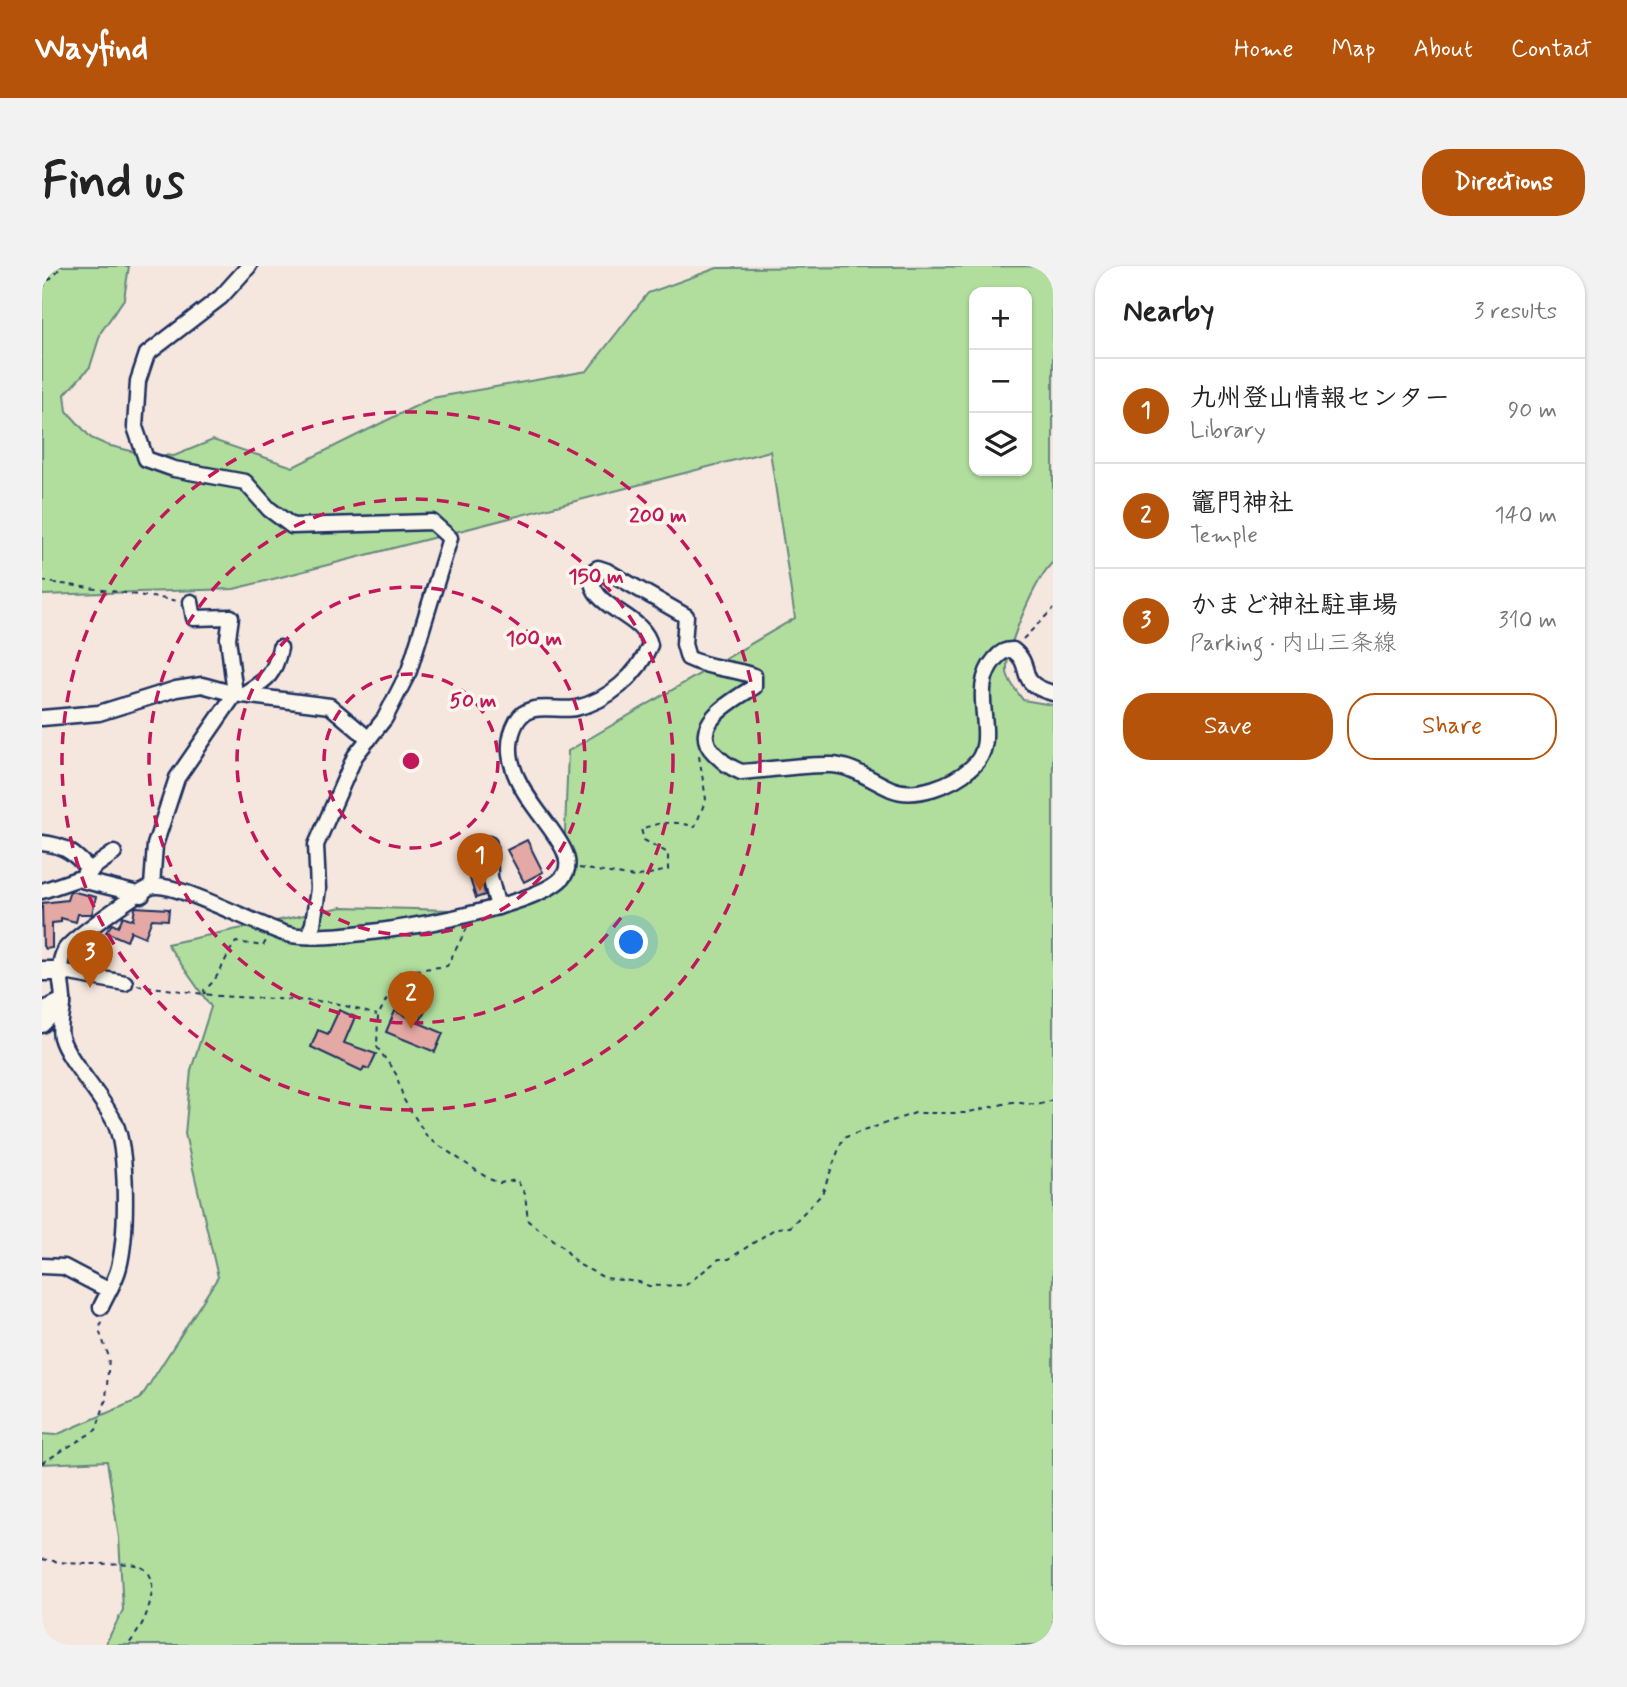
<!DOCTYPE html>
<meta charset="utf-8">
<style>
:root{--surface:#fff;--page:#f2f2f2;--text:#222;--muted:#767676;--line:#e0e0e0;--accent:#b45309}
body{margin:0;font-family:Mynerve,"Klee One",sans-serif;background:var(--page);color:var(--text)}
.controls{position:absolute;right:21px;top:21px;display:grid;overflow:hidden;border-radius:14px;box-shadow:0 2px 5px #0004}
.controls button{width:63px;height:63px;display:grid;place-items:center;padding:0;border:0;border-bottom:2px solid var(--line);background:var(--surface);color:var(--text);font:35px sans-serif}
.you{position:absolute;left:590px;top:677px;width:24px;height:24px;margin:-18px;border:5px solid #fff;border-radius:50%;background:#1a73e8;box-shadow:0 0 0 10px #1a73e833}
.badge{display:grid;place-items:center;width:46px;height:46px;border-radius:50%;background:var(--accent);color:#fff;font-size:23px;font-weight:700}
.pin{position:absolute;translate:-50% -58px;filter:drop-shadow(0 2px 4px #0008)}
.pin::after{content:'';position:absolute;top:37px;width:24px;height:21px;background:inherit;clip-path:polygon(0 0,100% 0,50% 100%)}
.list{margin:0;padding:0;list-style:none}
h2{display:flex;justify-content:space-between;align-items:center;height:91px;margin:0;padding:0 28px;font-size:30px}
h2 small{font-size:23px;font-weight:400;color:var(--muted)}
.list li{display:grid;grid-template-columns:46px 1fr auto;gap:21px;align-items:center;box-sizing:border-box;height:105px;padding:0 28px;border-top:2px solid var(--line)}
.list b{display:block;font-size:26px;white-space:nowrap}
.list p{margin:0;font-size:23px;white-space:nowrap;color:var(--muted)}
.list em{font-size:23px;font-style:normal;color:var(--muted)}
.actions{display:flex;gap:14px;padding:21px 28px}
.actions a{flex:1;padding:16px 0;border:2px solid var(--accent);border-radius:28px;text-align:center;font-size:24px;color:var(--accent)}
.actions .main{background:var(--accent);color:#fff}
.icon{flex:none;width:38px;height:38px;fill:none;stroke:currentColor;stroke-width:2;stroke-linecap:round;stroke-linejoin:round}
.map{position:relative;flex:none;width:1011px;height:1379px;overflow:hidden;border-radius:28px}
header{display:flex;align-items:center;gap:42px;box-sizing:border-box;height:98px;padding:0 35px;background:var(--accent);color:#fff}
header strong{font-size:33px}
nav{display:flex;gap:38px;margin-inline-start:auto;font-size:24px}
.intro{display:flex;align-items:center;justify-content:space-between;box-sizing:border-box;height:168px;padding:0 42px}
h1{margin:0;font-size:49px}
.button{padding:18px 32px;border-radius:28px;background:var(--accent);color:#fff;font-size:24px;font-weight:700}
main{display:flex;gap:42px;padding:0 42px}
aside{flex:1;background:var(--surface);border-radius:28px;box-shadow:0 2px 5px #0004}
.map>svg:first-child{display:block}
.green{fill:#b1de9d;stroke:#66867e;stroke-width:2;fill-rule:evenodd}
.building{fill:#e4a9a4;stroke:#1b2f5e;stroke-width:2}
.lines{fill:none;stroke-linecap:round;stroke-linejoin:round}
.minor-casing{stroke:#1b2f5e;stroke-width:19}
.major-casing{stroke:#1b2f5e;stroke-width:23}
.path{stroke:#1b2f5e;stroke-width:2;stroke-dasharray:5 5;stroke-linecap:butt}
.minor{stroke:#fbf7ec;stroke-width:14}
.major{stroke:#fbf7ec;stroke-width:18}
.ring{fill:none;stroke:#c2185b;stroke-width:3.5;stroke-dasharray:12 9}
.centre{fill:#c2185b;stroke:#fbf7ec;stroke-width:3.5}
.ring-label{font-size:21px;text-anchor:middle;font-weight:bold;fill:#c2185b;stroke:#fbf7ec;stroke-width:7;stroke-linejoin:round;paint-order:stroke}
</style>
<header>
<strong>Wayfind</strong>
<nav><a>Home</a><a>Map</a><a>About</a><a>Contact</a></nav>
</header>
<div class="intro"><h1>Find us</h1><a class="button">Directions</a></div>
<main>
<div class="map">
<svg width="1011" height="1379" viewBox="0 0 1011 1379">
<rect width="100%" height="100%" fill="#f6e7de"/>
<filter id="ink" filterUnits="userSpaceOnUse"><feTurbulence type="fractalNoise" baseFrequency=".0143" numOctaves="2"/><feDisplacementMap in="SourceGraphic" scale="14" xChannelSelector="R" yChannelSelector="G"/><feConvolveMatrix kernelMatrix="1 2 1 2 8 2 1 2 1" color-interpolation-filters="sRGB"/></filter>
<g filter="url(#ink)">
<path class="green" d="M0,0h87l-5,33 -23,33 -11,35 -25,27 2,17 24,27 16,7 32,8 35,3 39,-16 80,27 139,-69 155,-27 61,-78 69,-25 336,-2v296c-17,16 -48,86 -46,110 1,9 11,21 16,28l30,5v940h-948l18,-35 -4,-72 -12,-77 -65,3v-30l14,1 84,-36 78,-122 -33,-143 6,-64 20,-63 -44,-63 175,-37 109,3 45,6 31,-11 36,-20 5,-134 227,-133 -25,-167 -536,138 -192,6zM932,26h53v179h-53z"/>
<g class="building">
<path d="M485,574l16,32 -19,10 -17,-32z"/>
<path d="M438,599l5,30 -9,3 -9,-29z"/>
<path d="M28,625l26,6 -4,17h-14l-2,8 -15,-4v4l-9,1v25l-6,1 -3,-3 -1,-43 25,-3z"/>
<path d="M93,641l34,2 -1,11 -16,-1 -7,18 -14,-6 -4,10 -21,-9 6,-8 6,3 5,-11 10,4z"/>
<path d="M371,739l12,6 -6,12 24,10 -8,19 -49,-20 9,-21 13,6z"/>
<path d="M297,744l16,7 -11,26 32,11 -7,15 -5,-2 -2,4 -51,-24 7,-17 10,4z"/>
</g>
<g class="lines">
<defs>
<g id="minor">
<path d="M207,0l-28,31 -74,57 -9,27 -3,46 11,32 28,10 71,13 24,27 23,17 140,-4 18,16 -41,133 -24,47 -30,38 -39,89 2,44 -5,35 -5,12"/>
<path d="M200,429c24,-15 32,-18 38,-47"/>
<path d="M0,452l57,-5 77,-24 26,-4 33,9 95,12 39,33"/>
<path d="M0,577c23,2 33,11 49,28"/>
<path d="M447,578l1,33 8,30"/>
<path d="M42,608l30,-21"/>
<path d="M110,620l3,-41 22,-67 58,-84 -7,-56 3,-21 -37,1 -3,-16"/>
<path d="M0,625l35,-12 65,16"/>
<path d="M17,705l66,12"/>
<path d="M0,744l21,-10"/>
<path d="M0,759l21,-21"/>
<path d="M0,1000l22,1 44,23"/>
<path d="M59,1041c6,-13 15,-27 18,-40 8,-32 9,-116 -4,-144 -11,-25 -48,-63 -54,-86 -3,-11 3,-26 2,-38 -1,-18 -7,-32 2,-49 7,-11 73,-58 86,-63 21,-8 109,40 136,47 43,12 245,-23 275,-56 31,-34 -81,-92 -45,-157 12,-21 40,-9 59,-13 32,-7 62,-33 74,-63 -7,-33 -64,-36 -58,-73l6,-4 9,3 79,45 -2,28 4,14c25,12 41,9 66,18v11c-21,13 -67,38 -40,66 9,9 15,14 27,19 30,-2 61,-8 91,-7 21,1 40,16 59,24 24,10 61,-4 80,-21 33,-27 -6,-75 24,-109 5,-6 9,-9 18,-9 23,18 0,32 40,43"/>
</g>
<path id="major" d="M0,705h17"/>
</defs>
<use href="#minor" class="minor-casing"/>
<use href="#major" class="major-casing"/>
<g class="path">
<path d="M0,22l20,-22"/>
<path d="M0,315l137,20"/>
<path d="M981,373l30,-30"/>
<path d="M537,602l56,9 33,-7v-17l-24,-13 -3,-11c19,-7 34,-9 54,-2l11,-28 -7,-43"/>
<path d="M425,662l-20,38 -47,6 -22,44 -1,31 19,27 8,26 24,38 61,41 11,4 17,-3 8,14 3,27 34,25 16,18 27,14 34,4 10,4 37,-1 33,-26h10l47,-31 14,-1 32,-33 21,-56 72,-25h50l47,-11 26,3 15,-5"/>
<path d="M95,719l82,11 113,6 45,13"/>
<path d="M163,728l-1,-4c17,-12 19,-31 32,-48l27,4 4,-7"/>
<path d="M0,1197l54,-33 10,-30 3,-43 -9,-24 1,-14"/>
<path d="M0,1293c16,3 31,5 48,5 27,1 70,-10 61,33 -3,18 -11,33 -23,48"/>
</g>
<use href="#minor" class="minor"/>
<use href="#major" class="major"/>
</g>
</g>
<g class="ring">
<circle cx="369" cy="495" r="87"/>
<circle cx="369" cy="495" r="174"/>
<circle cx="369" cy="495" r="262"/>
<circle cx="369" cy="495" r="349"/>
</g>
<circle cx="369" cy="495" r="10" class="centre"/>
<g class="ring-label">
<text x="616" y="256">200 m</text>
<text x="554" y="317">150 m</text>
<text x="492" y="379">100 m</text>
<text x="431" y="441">50 m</text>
</g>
</svg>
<div class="controls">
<button>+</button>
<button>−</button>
<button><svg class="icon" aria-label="layers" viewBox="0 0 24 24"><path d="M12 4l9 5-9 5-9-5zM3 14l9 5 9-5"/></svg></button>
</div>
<div class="you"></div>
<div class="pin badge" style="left:438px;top:625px">1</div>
<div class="pin badge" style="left:369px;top:763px">2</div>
<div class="pin badge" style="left:48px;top:722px">3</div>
</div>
<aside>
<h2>Nearby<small>3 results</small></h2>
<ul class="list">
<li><span class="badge">1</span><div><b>九州登山情報センター</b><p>Library</p></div><em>90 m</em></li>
<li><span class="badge">2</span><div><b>竈門神社</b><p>Temple</p></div><em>140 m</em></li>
<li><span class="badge">3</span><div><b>かまど神社駐車場</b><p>Parking · 内山三条線</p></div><em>310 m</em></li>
</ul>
<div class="actions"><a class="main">Save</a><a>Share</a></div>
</aside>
</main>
